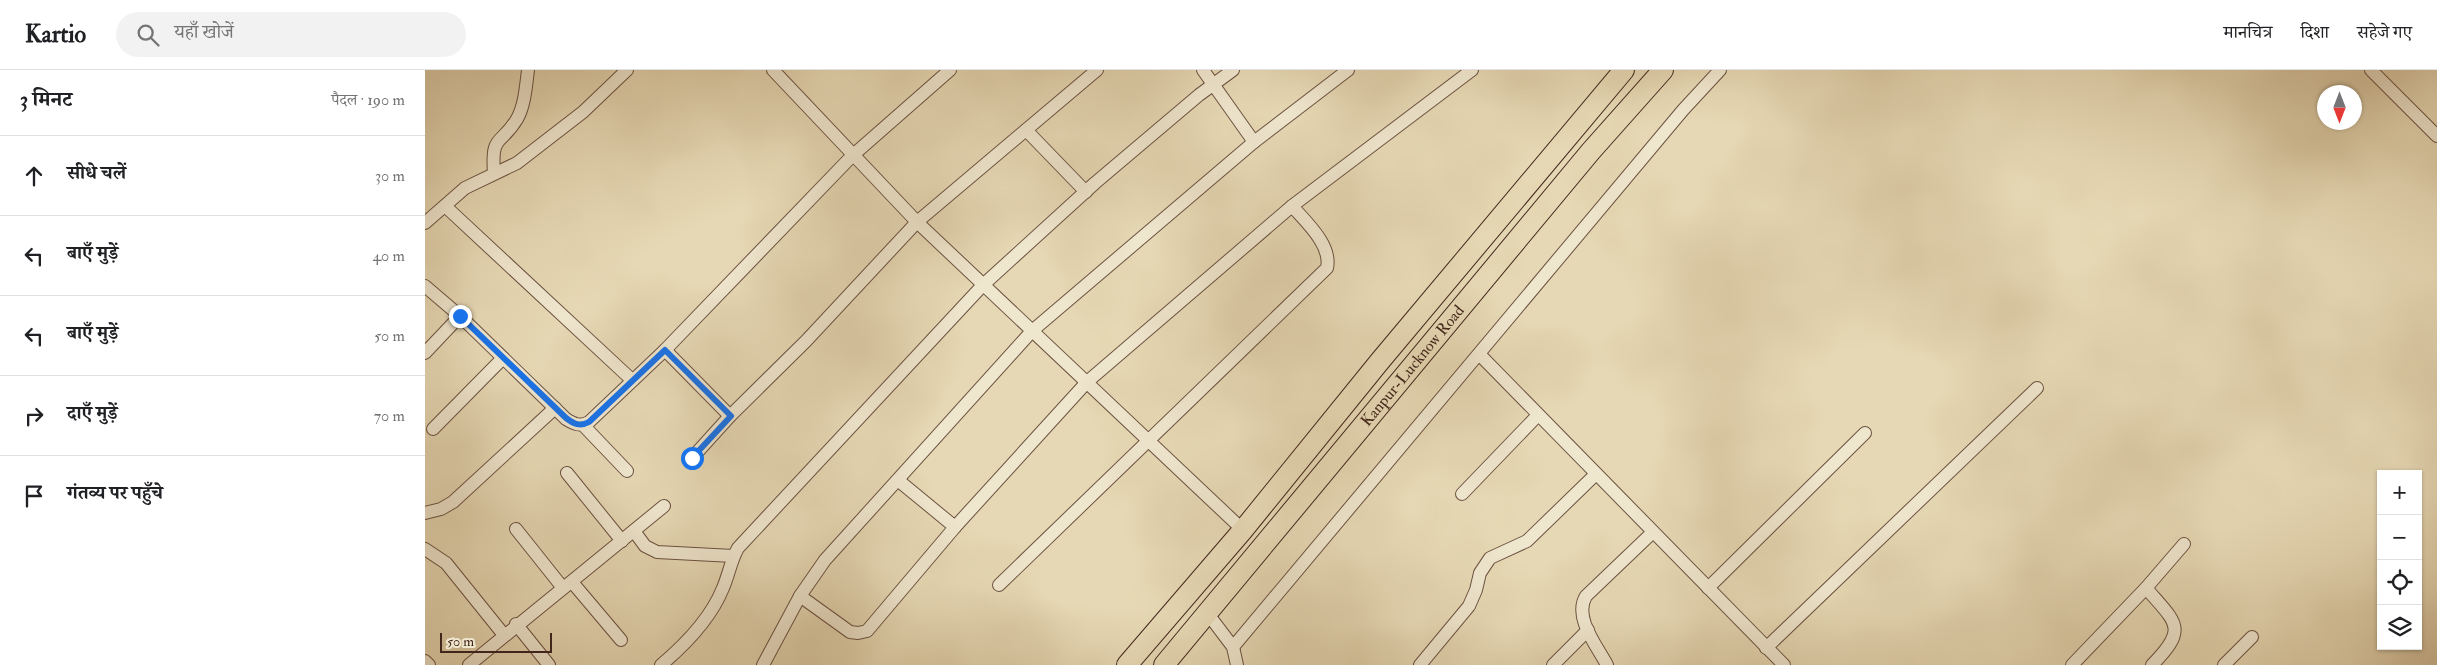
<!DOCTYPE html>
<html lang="hi">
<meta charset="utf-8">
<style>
:root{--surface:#fff;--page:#f2f2f2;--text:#202124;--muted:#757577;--line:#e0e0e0}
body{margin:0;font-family:"IM FELL Double Pica","Noto Serif Devanagari",serif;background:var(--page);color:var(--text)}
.controls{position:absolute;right:15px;bottom:15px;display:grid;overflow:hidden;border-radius:0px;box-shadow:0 1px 4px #0004}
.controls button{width:45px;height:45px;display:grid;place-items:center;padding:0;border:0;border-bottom:1px solid var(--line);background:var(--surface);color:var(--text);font:25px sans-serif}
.compass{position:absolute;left:1892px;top:15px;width:45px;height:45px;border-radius:50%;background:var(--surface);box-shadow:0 1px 4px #0004;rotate:180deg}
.scale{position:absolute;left:15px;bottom:12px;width:112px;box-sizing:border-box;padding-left:5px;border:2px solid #43261b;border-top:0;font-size:14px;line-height:18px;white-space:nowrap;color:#43261b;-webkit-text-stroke:4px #efe6ce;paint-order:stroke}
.stop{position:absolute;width:15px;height:15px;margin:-11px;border:4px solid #1a73e8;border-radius:50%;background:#fff}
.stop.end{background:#1a73e8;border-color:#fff;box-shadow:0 1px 5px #0008}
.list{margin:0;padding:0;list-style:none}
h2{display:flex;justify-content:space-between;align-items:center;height:65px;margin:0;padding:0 20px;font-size:21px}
h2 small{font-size:16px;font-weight:400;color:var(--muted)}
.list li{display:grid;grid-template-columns:32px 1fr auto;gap:15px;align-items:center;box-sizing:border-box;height:80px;padding:0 20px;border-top:1px solid var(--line)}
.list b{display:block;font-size:19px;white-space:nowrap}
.list em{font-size:16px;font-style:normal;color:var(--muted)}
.icon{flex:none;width:28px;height:28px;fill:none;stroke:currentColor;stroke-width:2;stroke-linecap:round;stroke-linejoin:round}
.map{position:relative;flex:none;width:2012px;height:595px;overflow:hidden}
header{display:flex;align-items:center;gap:30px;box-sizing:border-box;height:70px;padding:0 25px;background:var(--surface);border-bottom:1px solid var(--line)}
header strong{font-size:24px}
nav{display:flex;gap:28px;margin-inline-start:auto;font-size:18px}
.search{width:350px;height:45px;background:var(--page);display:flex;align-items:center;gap:12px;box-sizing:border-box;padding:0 18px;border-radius:28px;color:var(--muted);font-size:19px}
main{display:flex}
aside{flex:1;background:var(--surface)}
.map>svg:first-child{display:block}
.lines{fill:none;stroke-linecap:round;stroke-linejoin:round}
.minor-casing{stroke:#6c5241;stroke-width:14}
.trunk-casing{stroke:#43261b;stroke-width:22}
.minor{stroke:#efe6ce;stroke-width:12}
.trunk{stroke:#e6d8b4;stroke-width:20}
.route{stroke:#1a73e8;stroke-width:6}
.labels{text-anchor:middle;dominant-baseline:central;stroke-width:4;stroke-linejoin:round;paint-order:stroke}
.street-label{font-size:16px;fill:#43261b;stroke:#efe6ce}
</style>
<header>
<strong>Kartio</strong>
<div class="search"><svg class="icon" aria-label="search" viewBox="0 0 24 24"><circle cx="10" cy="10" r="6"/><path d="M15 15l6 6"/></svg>यहाँ खोजें</div>
<nav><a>मानचित्र</a><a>दिशा</a><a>सहेजे गए</a></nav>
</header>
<main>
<aside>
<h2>3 मिनट<small>पैदल · 190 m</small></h2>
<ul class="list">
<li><svg class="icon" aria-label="ahead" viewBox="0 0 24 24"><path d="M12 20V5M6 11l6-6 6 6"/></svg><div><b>सीधे चलें</b></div><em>30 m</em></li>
<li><svg class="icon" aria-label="left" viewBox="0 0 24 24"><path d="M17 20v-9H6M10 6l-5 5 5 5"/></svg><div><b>बाएँ मुड़ें</b></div><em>40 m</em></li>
<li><svg class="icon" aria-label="left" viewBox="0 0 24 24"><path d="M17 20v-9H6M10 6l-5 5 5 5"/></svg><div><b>बाएँ मुड़ें</b></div><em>50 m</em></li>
<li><svg class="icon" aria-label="right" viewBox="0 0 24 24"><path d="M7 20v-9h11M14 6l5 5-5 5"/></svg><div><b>दाएँ मुड़ें</b></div><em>70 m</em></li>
<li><svg class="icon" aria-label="arrive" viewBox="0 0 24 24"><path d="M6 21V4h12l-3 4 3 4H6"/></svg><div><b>गंतव्य पर पहुँचे</b></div></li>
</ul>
</aside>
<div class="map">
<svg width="2012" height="595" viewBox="0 0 2012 595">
<rect width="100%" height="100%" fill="#e6d8b4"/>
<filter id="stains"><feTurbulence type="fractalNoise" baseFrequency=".004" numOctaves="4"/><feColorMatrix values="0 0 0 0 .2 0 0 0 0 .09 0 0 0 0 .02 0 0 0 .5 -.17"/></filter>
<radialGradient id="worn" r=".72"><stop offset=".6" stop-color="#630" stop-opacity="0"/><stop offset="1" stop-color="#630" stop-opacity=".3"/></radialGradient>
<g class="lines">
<defs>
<g id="minor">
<path d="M348,0l144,152 326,308"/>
<path d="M778,0l51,72"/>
<path d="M1946,0l66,66"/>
<path d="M601,60l60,62"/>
<path d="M69,103c-3,-40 7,-27 23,-54 8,-14 9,-34 11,-49"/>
<path d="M20,136l187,174"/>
<path d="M0,153l40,-35 52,-25 66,-51 44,-42"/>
<path d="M0,216l35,30 106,103c8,5 14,8 23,3l76,-72 187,-194 98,-86"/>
<path d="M240,280l65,66"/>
<path d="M0,283l35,-37"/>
<path d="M1055,285l304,310"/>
<path d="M158,355l44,46"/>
<path d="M8,359l70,-71"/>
<path d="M267,388l38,-42 76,-75 111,-119 180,-152"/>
<path d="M142,403l55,68"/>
<path d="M474,411l56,46"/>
<path d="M1037,424l76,-79"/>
<path d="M0,443l16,-4 12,-7 102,-94"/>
<path d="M91,459l47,59"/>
<path d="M209,461l11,15 12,6 76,4"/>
<path d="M0,479l21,14 58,72"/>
<path d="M147,512l49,58"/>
<path d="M574,515l328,-317c5,-23 -21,-46 -35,-62"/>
<path d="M1283,518l157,-155"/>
<path d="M1721,518c30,35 43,40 6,77"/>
<path d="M375,526l50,36 8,1 9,-2 88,-104 132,-145 205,-176 180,-136"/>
<path d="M783,544l25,33 4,18"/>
<path d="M91,554l33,41"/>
<path d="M808,577l450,-537 37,-40"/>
<path d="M1341,578l271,-260"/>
<path d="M0,591l4,4"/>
<path d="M44,595l195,-159"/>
<path d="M236,595c25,-21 50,-47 62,-77 6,-14 8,-28 15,-40l245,-263 112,-102 104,-88 34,-25"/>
<path d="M338,595l37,-69 25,-36 207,-229 222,-189 94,-72"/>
<path d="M995,595l49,-59 7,-16 4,-17 10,-15 37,-17 69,-67"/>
<path d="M1128,595l35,-35"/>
<path d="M1182,595c-10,-19 -34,-48 -21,-69l67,-64"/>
<path d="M1647,595l74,-77 38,-44"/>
<path d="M1799,595l28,-28"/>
</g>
<g id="trunk">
<path d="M702,595l116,-135 137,-169 244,-291"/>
<path id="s1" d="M739,595l427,-514 72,-81"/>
</g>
</defs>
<use href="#minor" class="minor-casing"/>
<use href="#trunk" class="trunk-casing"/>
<use href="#minor" class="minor"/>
<use href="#trunk" class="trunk"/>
</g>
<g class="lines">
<path class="route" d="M35,246l106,102c8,6 14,9 23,4l76,-72 66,66 -39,42"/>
</g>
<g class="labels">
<g class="street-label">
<text stroke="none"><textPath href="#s1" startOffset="389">Kanpur-Lucknow Road</textPath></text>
</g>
</g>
<rect width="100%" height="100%" filter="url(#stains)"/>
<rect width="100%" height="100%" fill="url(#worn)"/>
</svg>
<div class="controls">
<button>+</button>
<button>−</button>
<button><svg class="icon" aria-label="locate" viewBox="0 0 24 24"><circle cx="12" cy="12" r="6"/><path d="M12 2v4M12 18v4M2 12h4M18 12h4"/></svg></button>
<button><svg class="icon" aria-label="layers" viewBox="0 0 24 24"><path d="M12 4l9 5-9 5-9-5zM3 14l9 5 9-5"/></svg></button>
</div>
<svg class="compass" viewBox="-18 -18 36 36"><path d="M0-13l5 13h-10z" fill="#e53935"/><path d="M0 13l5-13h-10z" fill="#757577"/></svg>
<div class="scale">50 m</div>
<div class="stop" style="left:267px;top:388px"></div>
<div class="stop end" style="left:35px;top:246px"></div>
</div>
</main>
